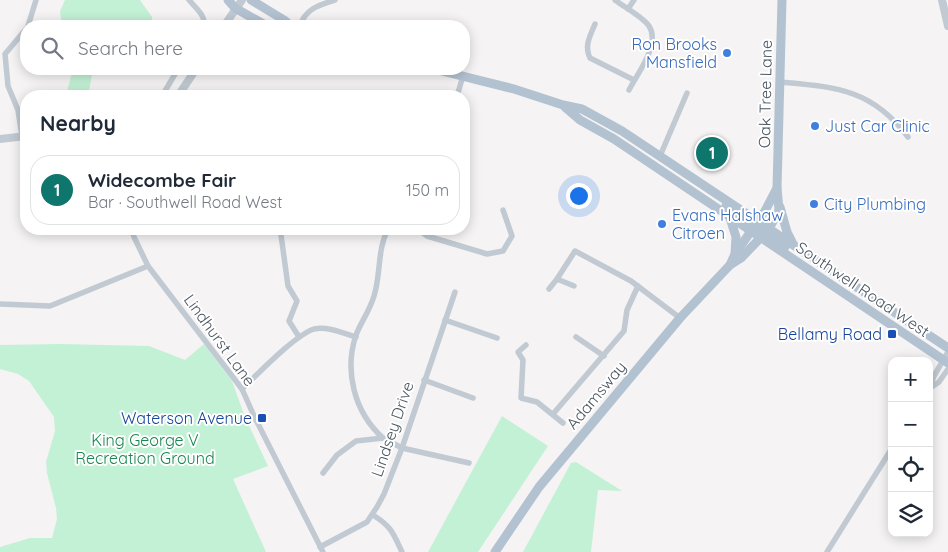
<!DOCTYPE html>
<meta charset="utf-8">
<style>
:root{--surface:#fff;--page:#f6f6f7;--text:#1f2937;--muted:#747a83;--line:#e0e1e3;--accent:#0f766e}
body{margin:0;font-family:Quicksand,sans-serif;background:var(--page);color:var(--text)}
.controls{position:absolute;right:15px;bottom:15px;display:grid;overflow:hidden;border-radius:10px;box-shadow:0 2px 12px #0003}
.controls button{width:45px;height:45px;display:grid;place-items:center;padding:0;border:0;border-bottom:1px solid var(--line);background:var(--surface);color:var(--text);font:25px sans-serif}
.you{position:absolute;left:578px;top:195px;width:18px;height:18px;margin:-12px;border:4px solid #fff;border-radius:50%;background:#1a73e8;box-shadow:0 0 0 8px #1a73e833}
.badge{display:grid;place-items:center;width:32px;height:32px;border-radius:50%;background:var(--accent);color:#fff;font-size:16px;font-weight:700}
.pin{position:absolute;translate:-50% -50%;border:2px solid #fff;box-shadow:0 1px 5px #0006}
.list{margin:0;padding:0;list-style:none}
h2{display:flex;justify-content:space-between;align-items:center;height:65px;margin:0;padding:0 20px;font-size:21px}
h2 small{font-size:16px;font-weight:400;color:var(--muted)}
.list li{display:grid;grid-template-columns:32px 1fr auto;gap:15px;align-items:center;box-sizing:border-box;height:70px;margin:0 10px 10px;padding:0 10px;border:1px solid var(--line);border-radius:20px}
.list b{display:block;font-size:19px;white-space:nowrap}
.list p{margin:0;font-size:16px;white-space:nowrap;color:var(--muted)}
.list em{font-size:16px;font-style:normal;color:var(--muted)}
.icon{flex:none;width:28px;height:28px;fill:none;stroke:currentColor;stroke-width:2;stroke-linecap:round;stroke-linejoin:round}
.map{position:relative;flex:none;width:948px;height:552px;overflow:hidden}
.search{position:absolute;background:var(--surface);box-shadow:0 2px 12px #0003;left:20px;top:20px;width:450px;height:55px;display:flex;align-items:center;gap:12px;box-sizing:border-box;padding:0 18px;border-radius:20px;color:var(--muted);font-size:19px}
.panel{position:absolute;background:var(--surface);box-shadow:0 2px 12px #0003;left:20px;top:90px;width:450px;height:145px;border-radius:20px}
.map>svg:first-child{display:block}
.green{fill:#c3f1d5}
.lines{fill:none;stroke-linecap:round;stroke-linejoin:round}
.minor{stroke:#c1cad2;stroke-width:5.5}
.tertiary{stroke:#c1cad2;stroke-width:8}
.primary{stroke:#b3c2d1;stroke-width:9}
.shop-dot{fill:#3f7fe0;stroke:#fff;stroke-width:2}
.transit-dot{fill:#1a4fb4;stroke:#fff;stroke-width:2}
.labels{text-anchor:middle;dominant-baseline:central;stroke-width:4;stroke-linejoin:round;paint-order:stroke}
.shop-label{font-size:16px;fill:#366cbe;stroke:#fff;text-anchor:start}
.street-label{font-size:16px;fill:#4a5661;stroke:#fff}
.transit-label{font-size:16px;fill:#164399;stroke:#fff;text-anchor:end}
.park-label{font-size:16px;fill:#17864f;stroke:#fff}
</style>
<div class="map">
<svg width="948" height="552" viewBox="0 0 948 552">
<rect width="100%" height="100%" fill="#f5f3f3"/>
<g class="green">
<path d="M65,0h75l12,17v9h-90l-2,-15z"/>
<path d="M74,69h23h-4l-5,27h-22l5,-20z"/>
<path d="M60,344l89,2 36,14 19,-16 28,37 13,36 23,49 -35,13 33,73h-266v-5l30,-9h22l5,-19 -1,-11 -9,-35 -1,-11 9,-31 -1,-14 -25,-36 -11,-7 -18,-5v-24z"/>
<path d="M502,416l46,30 -70,106h-50z"/>
<path d="M576,462l46,29 -24,-1 -7,62h-68l48,-89z"/>
</g>
<g class="lines">
<g class="minor">
<path d="M189,0c7,8 17,16 15,26"/>
<path d="M615,0c9,7 28,17 34,26 12,18 -12,48 -20,64"/>
<path d="M628,9l6,-9"/>
<path d="M595,24c-5,12 -11,22 -5,34l44,22"/>
<path d="M28,26l8,-26"/>
<path d="M300,26c5,-17 19,-21 35,-26"/>
<path d="M781,82c55,5 91,7 127,55"/>
<path d="M160,96l5,-5 13,-22"/>
<path d="M457,96l6,-20"/>
<path d="M22,136l-4,-26 -10,-24 -3,-32 21,-25"/>
<path d="M660,156l27,-63"/>
<path d="M132,229l2,8 14,29 94,123 12,27 69,136"/>
<path d="M418,229l9,7 60,18 16,-3 9,-15 -9,-26"/>
<path d="M281,235l7,51 9,15 -8,20 10,16"/>
<path d="M574,286l-17,-7 18,-28 56,30 49,37"/>
<path d="M549,289l8,-10"/>
<path d="M0,304l50,2 98,-40"/>
<path d="M445,320l52,18"/>
<path d="M576,337l28,19"/>
<path d="M526,345l-8,7 5,8 -2,38 16,4 26,21"/>
<path d="M424,380l49,18"/>
<path d="M930,388l9,-6 9,-13"/>
<path d="M242,389c16,-15 53,-54 72,-60 13,-3 29,4 42,8"/>
<path d="M929,389l5,-13 14,-24"/>
<path d="M553,414l71,-83 3,-21 11,-24"/>
<path d="M383,438c-29,-26 -39,-67 -27,-103 5,-13 14,-25 18,-39 7,-22 3,-46 14,-67"/>
<path d="M323,473l14,-18 19,-14 27,-3 19,10 67,15"/>
<path d="M373,515c19,12 20,18 29,37"/>
<path d="M320,547l47,-25 10,-15 7,-13 18,-46 53,-156"/>
<path d="M827,552l65,-104"/>
</g>
<g class="tertiary">
<path d="M942,0l6,26"/>
<path d="M224,26l18,-26"/>
<path d="M178,96l18,-27"/>
<path d="M0,139l26,-3"/>
</g>
<g class="primary">
<path d="M228,0l7,8 32,18"/>
<path d="M251,0l33,20 7,6"/>
<path d="M434,69l80,20 49,16 19,4 40,22 326,217"/>
<path d="M565,107l15,13 34,19 334,224"/>
<path d="M726,206l32,24"/>
<path d="M780,207l7,25 6,12"/>
<path d="M730,218l6,19 -1,17"/>
<path d="M762,229l23,18"/>
<path d="M730,265l5,-11 30,-43 12,-23"/>
<path d="M495,552l44,-65 141,-169 50,-53 11,-7 28,-29 10,-19 -2,-22 5,-188"/>
</g>
</g>
<g class="shop-dot">
<circle cx="727" cy="53" r="5"/>
<circle cx="815" cy="126" r="5"/>
<circle cx="814" cy="204" r="5"/>
<circle cx="662" cy="224" r="5"/>
</g>
<g class="transit-dot">
<rect x="887" y="329" width="10" height="10" rx="2.5"/>
<rect x="257" y="413" width="10" height="10" rx="2.5"/>
</g>
<g class="labels">
<g class="shop-label">
<text x="717" y="44" text-anchor="end">Ron Brooks<tspan x="717" dy="18">Mansfield</tspan></text>
<text x="825" y="126">Just Car Clinic</text>
<text x="824" y="204">City Plumbing</text>
<text x="672" y="215">Evans Halshaw<tspan x="672" dy="18">Citroen</tspan></text>
</g>
<g class="street-label">
<text transform="translate(765 94) rotate(-89)">Oak Tree Lane</text>
<text transform="translate(863 289) rotate(34)">Southwell Road West</text>
<text transform="translate(220 340) rotate(54)">Lindhurst Lane</text>
<text transform="translate(596 395) rotate(-50)">Adamsway</text>
<text transform="translate(392 429) rotate(-71)">Lindsey Drive</text>
</g>
<g class="transit-label">
<text x="882" y="334">Bellamy Road</text>
<text x="252" y="418">Waterson Avenue</text>
</g>
<g class="park-label">
<text x="145" y="440">King George V<tspan x="145" dy="18">Recreation Ground</tspan></text>
</g>
</g>
</svg>
<div class="controls">
<button>+</button>
<button>−</button>
<button><svg class="icon" aria-label="locate" viewBox="0 0 24 24"><circle cx="12" cy="12" r="6"/><path d="M12 2v4M12 18v4M2 12h4M18 12h4"/></svg></button>
<button><svg class="icon" aria-label="layers" viewBox="0 0 24 24"><path d="M12 4l9 5-9 5-9-5zM3 14l9 5 9-5"/></svg></button>
</div>
<div class="you"></div>
<div class="pin badge" style="left:712px;top:153px">1</div>
<div class="search"><svg class="icon" aria-label="search" viewBox="0 0 24 24"><circle cx="10" cy="10" r="6"/><path d="M15 15l6 6"/></svg>Search here</div>
<section class="panel">
<h2>Nearby<small></small></h2>
<ul class="list">
<li><span class="badge">1</span><div><b>Widecombe Fair</b><p>Bar · Southwell Road West</p></div><em>150 m</em></li>
</ul>
</section>
</div>
